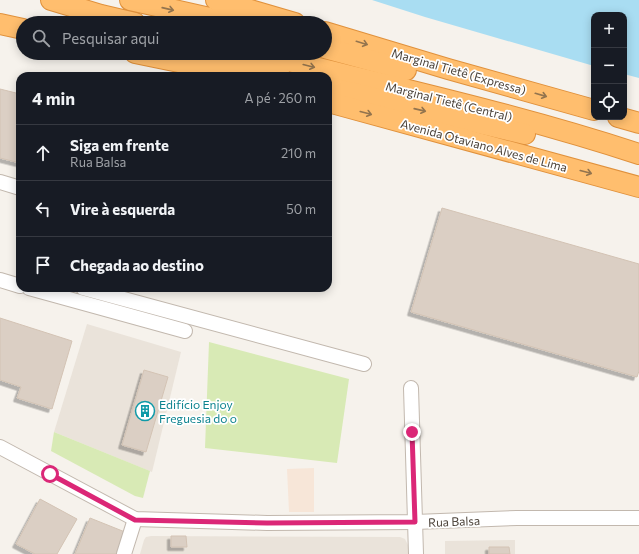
<!DOCTYPE html>
<html lang="pt">
<meta charset="utf-8">
<style>
:root{--surface:#171b24;--page:#20242c;--text:#f1f3f6;--muted:#9ea1a6;--line:#363941}
body{margin:0;font-family:Commissioner,sans-serif;background:var(--page);color:var(--text)}
.controls{position:absolute;right:12px;top:12px;display:grid;overflow:hidden;border-radius:8px;box-shadow:0 2px 10px #0003}
.controls button{width:36px;height:36px;display:grid;place-items:center;padding:0;border:0;border-bottom:1px solid var(--line);background:var(--surface);color:var(--text);font:20px sans-serif}
.stop{position:absolute;width:12px;height:12px;margin:-9px;border:3px solid #db2777;border-radius:50%;background:#fff}
.stop.end{background:#db2777;border-color:#fff;box-shadow:0 1px 4px #0008}
.list{margin:0;padding:0;list-style:none}
h2{display:flex;justify-content:space-between;align-items:center;height:52px;margin:0;padding:0 16px;font-size:17px}
h2 small{font-size:13px;font-weight:400;color:var(--muted)}
.list li{display:grid;grid-template-columns:26px 1fr auto;gap:12px;align-items:center;box-sizing:border-box;height:56px;padding:0 16px;border-top:1px solid var(--line)}
.list b{display:block;font-size:15px;white-space:nowrap}
.list p{margin:0;font-size:13px;white-space:nowrap;color:var(--muted)}
.list em{font-size:13px;font-style:normal;color:var(--muted)}
.icon{flex:none;width:22px;height:22px;fill:none;stroke:currentColor;stroke-width:2;stroke-linecap:round;stroke-linejoin:round}
.map{position:relative;flex:none;width:639px;height:554px;overflow:hidden}
.search{position:absolute;background:var(--surface);box-shadow:0 2px 10px #0003;left:16px;top:16px;width:316px;height:44px;display:flex;align-items:center;gap:10px;box-sizing:border-box;padding:0 14px;border-radius:22px;color:var(--muted);font-size:15px}
.panel{position:absolute;background:var(--surface);box-shadow:0 2px 10px #0003;left:16px;top:72px;width:316px;height:220px;border-radius:12px}
.map>svg:first-child{display:block}
.residential{fill:#eae3da}
.commercial{fill:#f7e6d8}
.green{fill:#d8eab5}
.water{fill:#a9ddf2}
.building{fill:#dbcfc4;stroke:#d3c3b4;filter:url(#shadow)}
.lines{fill:none;stroke-linecap:round;stroke-linejoin:round}
.minor-casing{stroke:#c2b8ae;stroke-width:16}
.highway-casing{stroke:#e0913c;stroke-width:22}
.minor{stroke:#fff;stroke-width:14}
.highway{stroke:#ffbe6e;stroke-width:20}
.oneway{stroke:#93744e}
.route{stroke:#db2777;stroke-width:5}
.labels{text-anchor:middle;dominant-baseline:central;stroke-width:3.5;stroke-linejoin:round;paint-order:stroke}
.street-label{font-size:12px;fill:#4b4239;stroke:#fff}
.culture-label{font-size:12px;fill:#0d838f;stroke:#fff;text-anchor:start}
</style>
<div class="map">
<svg width="639" height="554" viewBox="0 0 639 554">
<defs>
<filter id="shadow"><feDropShadow dx="-3.5" dy="3.5" stdDeviation="0" flood-color="#0004"/></filter>
</defs>
<rect width="100%" height="100%" fill="#f6f2ec"/>
<g class="residential">
<path d="M87,324l94,28 -29,120 -98,-40z"/>
<path d="M151,536l249,1 5,2 3,6v9h-268l4,-14 2,-3z"/>
<path d="M515,540v14h-70v-13z"/>
</g>
<path class="commercial" d="M314,468v44h-25l-2,-43z"/>
<g class="green">
<path d="M209,342l140,37 -12,84 -132,-15z"/>
<path d="M54,432l96,39 -7,27 -8,-2 -84,-45z"/>
</g>
<path class="water" d="M372,0h267v78l-15,-4v-59h-30v51l-169,-49z"/>
<g class="building">
<path d="M0,89l20,5v69l-20,-5z"/>
<path d="M442,208l197,56v107l-2,6 -226,-65z"/>
<path d="M0,318l72,23 -20,68 -35,-11 4,-11 -21,-7z"/>
<path d="M144,370l24,7 -22,75 -24,-7z"/>
<path d="M40,499l37,20 -20,35h-22l-19,-10z"/>
<path d="M90,518l35,14 -9,22h-41z"/>
<path d="M171,536h15l1,11h-16z"/>
<path d="M489,547h20l1,7h-21z"/>
</g>
<g class="lines">
<defs>
<g id="minor">
<path d="M0,182l20,6"/>
<path d="M0,280l20,6"/>
<path d="M29,288l156,43"/>
<path d="M83,288l281,76"/>
<path d="M411,388l5,166"/>
<path d="M0,447l135,72 132,4 148,-1 102,-4h122"/>
<path d="M124,554l11,-35"/>
</g>
<g id="highway">
<path d="M51,0l50,15 34,8"/>
<path d="M130,0l102,23"/>
<path d="M216,0l79,23"/>
<path d="M0,24l23,5"/>
<path d="M325,32l123,37 146,41"/>
<path d="M325,48l81,22"/>
<path d="M135,53l73,15 24,8"/>
<path d="M257,53c128,32 257,60 382,101"/>
<path d="M218,69l38,1 24,6"/>
<path d="M328,87l197,47"/>
<path d="M328,102l311,85"/>
<path d="M618,117l21,6"/>
</g>
</defs>
<use href="#minor" class="minor-casing"/>
<use href="#highway" class="highway-casing"/>
<use href="#minor" class="minor"/>
<use href="#highway" class="highway"/>
</g>
<defs><path id="oneway-shaft" d="M-6 0H5M1.5-3L5.5 0L1.5 3" fill="none" stroke-width="1.6" stroke-linecap="round" stroke-linejoin="round"/></defs>
<g class="oneway">
<use href="#oneway-shaft" transform="translate(168 9) rotate(13)"/>
<use href="#oneway-shaft" transform="translate(362 43) rotate(17)"/>
<use href="#oneway-shaft" transform="translate(309 66) rotate(14)"/>
<use href="#oneway-shaft" transform="translate(541 95) rotate(16)"/>
<use href="#oneway-shaft" transform="translate(420 110) rotate(13)"/>
<use href="#oneway-shaft" transform="translate(366 113) rotate(15)"/>
<use href="#oneway-shaft" transform="translate(586 172) rotate(15)"/>
</g>
<g class="lines">
<path class="route" d="M50,474l85,46 132,3 148,-1 -3,-90"/>
</g>
<defs>
<symbol id="building-ring" viewBox="-11 -11 22 22"><circle r="9.5" fill="#fff" stroke="#0f9aa8" stroke-width="1.5"/><path d="M-4-6H4V6H1V3H-1V6H-4ZM-2.5-4.3h1.7v1.8h-1.7ZM.8-4.3h1.7v1.8H.8ZM-2.5-1h1.7V.8h-1.7ZM.8-1h1.7V.8H.8Z" fill="#0f9aa8"/></symbol>
</defs>
<g fill-rule="evenodd">
<use href="#building-ring" x="134" y="400" width="22" height="22"/>
</g>
<g class="labels">
<g class="street-label">
<text transform="translate(459 71) rotate(16)">Marginal Tietê (Expressa)</text>
<text transform="translate(449 101) rotate(14)">Marginal Tietê (Central)</text>
<text transform="translate(484 145) rotate(15)">Avenida Otaviano Alves de Lima</text>
<text transform="translate(454 521) rotate(-2)">Rua Balsa</text>
</g>
<g class="culture-label">
<text x="159" y="404">Edifício Enjoy<tspan x="159" dy="14">Freguesia do o</tspan></text>
</g>
</g>
</svg>
<div class="controls">
<button>+</button>
<button>−</button>
<button><svg class="icon" aria-label="locate" viewBox="0 0 24 24"><circle cx="12" cy="12" r="6"/><path d="M12 2v4M12 18v4M2 12h4M18 12h4"/></svg></button>
</div>
<div class="stop" style="left:50px;top:474px"></div>
<div class="stop end" style="left:412px;top:432px"></div>
<div class="search"><svg class="icon" aria-label="search" viewBox="0 0 24 24"><circle cx="10" cy="10" r="6"/><path d="M15 15l6 6"/></svg>Pesquisar aqui</div>
<section class="panel">
<h2>4 min<small>A pé · 260 m</small></h2>
<ul class="list">
<li><svg class="icon" aria-label="ahead" viewBox="0 0 24 24"><path d="M12 20V5M6 11l6-6 6 6"/></svg><div><b>Siga em frente</b><p>Rua Balsa</p></div><em>210 m</em></li>
<li><svg class="icon" aria-label="left" viewBox="0 0 24 24"><path d="M17 20v-9H6M10 6l-5 5 5 5"/></svg><div><b>Vire à esquerda</b></div><em>50 m</em></li>
<li><svg class="icon" aria-label="arrive" viewBox="0 0 24 24"><path d="M6 21V4h12l-3 4 3 4H6"/></svg><div><b>Chegada ao destino</b></div></li>
</ul>
</section>
</div>
